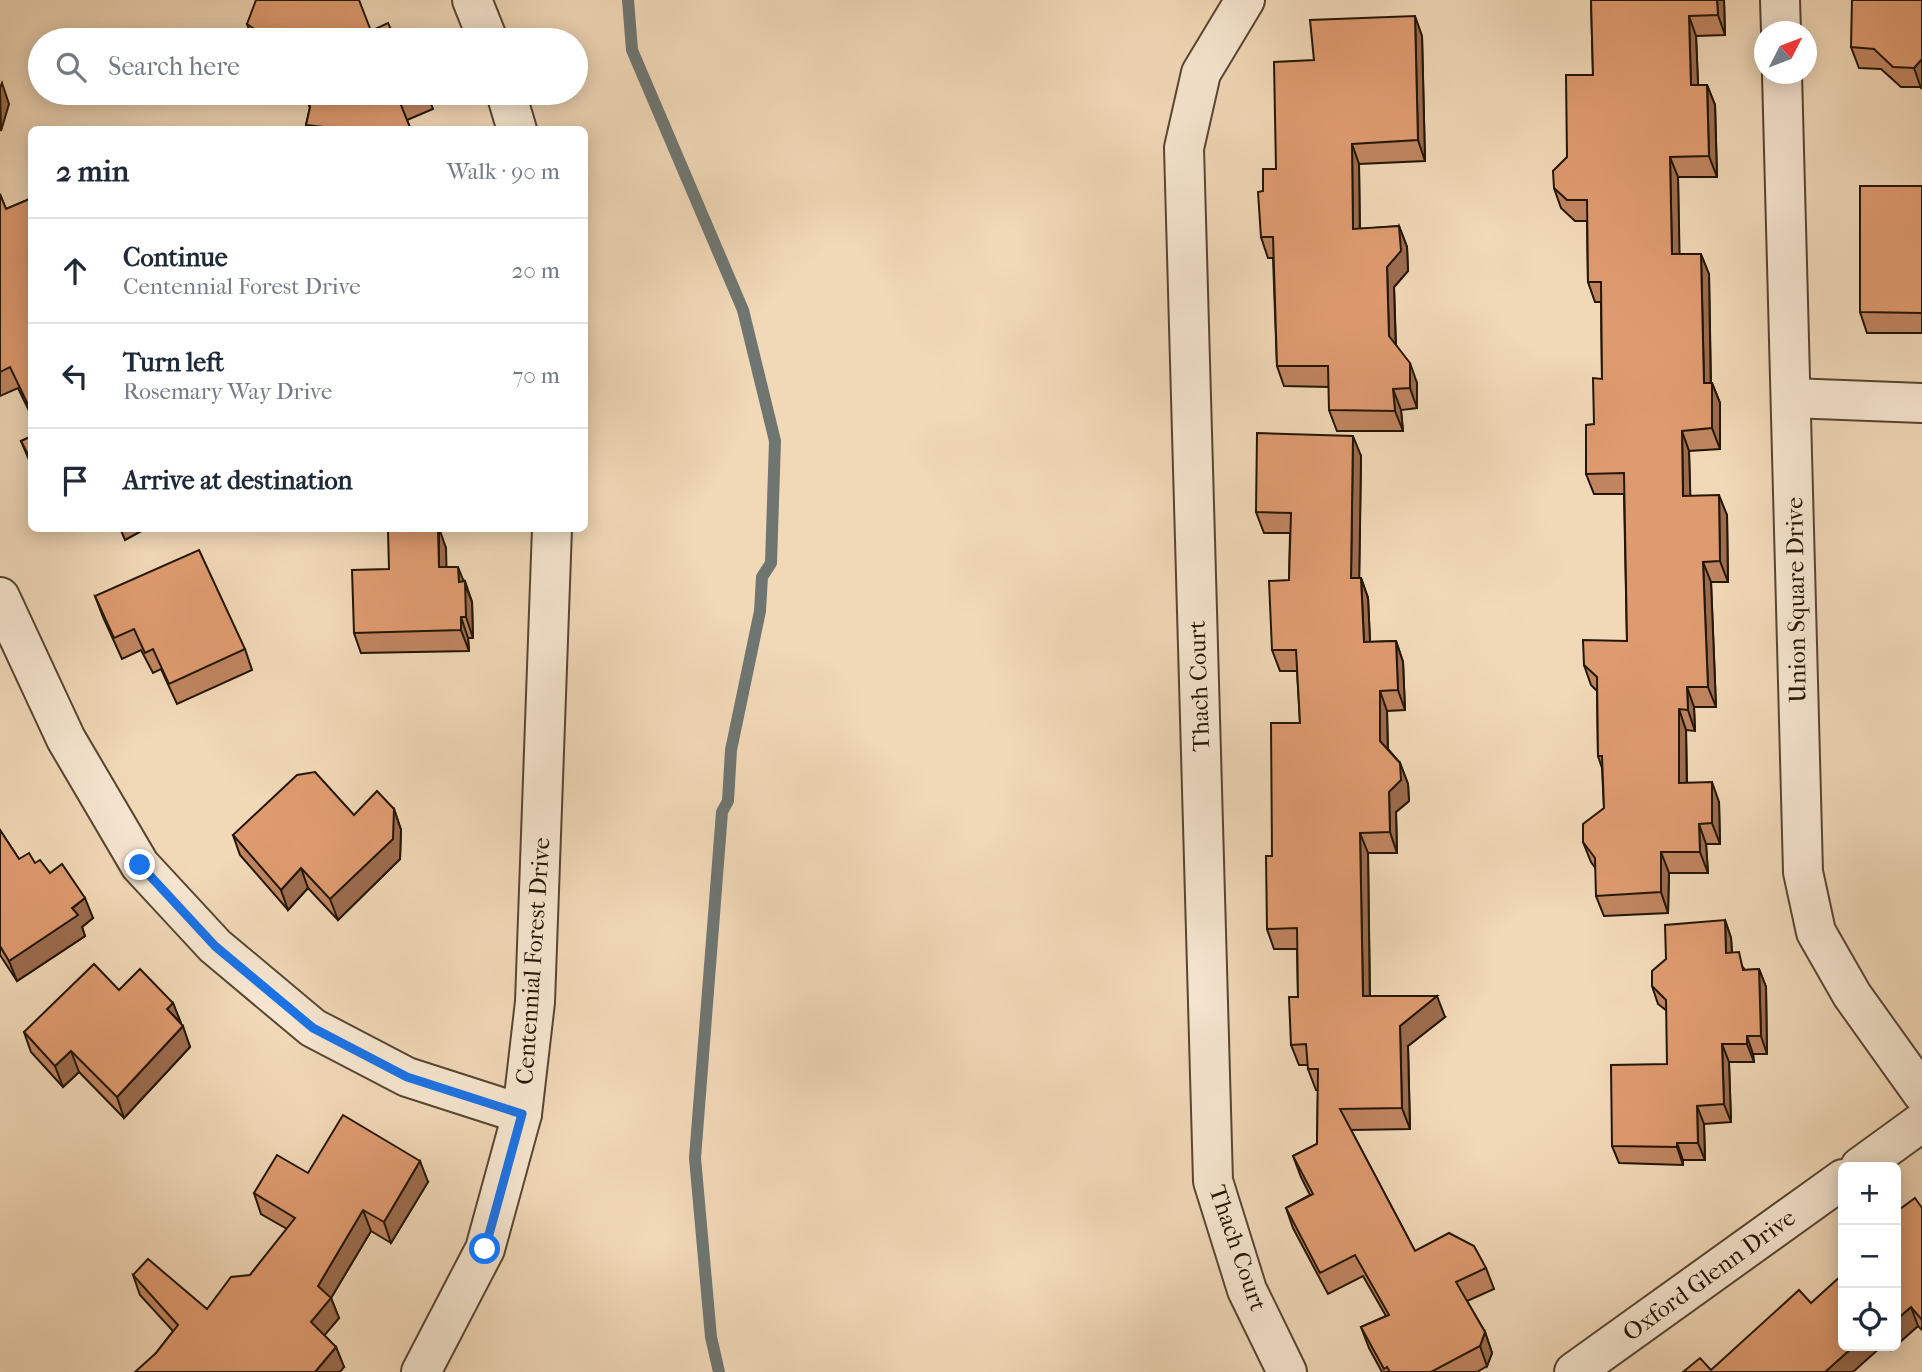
<!DOCTYPE html>
<meta charset="utf-8">
<style>
:root{--surface:#fff;--page:#f2f2f3;--text:#1f2937;--muted:#747a83;--line:#e0e1e3}
body{margin:0;font-family:"IM FELL French Canon",serif;background:var(--page);color:var(--text)}
.controls{position:absolute;right:21px;bottom:21px;display:grid;overflow:hidden;border-radius:10px;box-shadow:0 4px 18px #0003}
.controls button{width:63px;height:63px;display:grid;place-items:center;padding:0;border:0;border-bottom:2px solid var(--line);background:var(--surface);color:var(--text);font:35px sans-serif}
.compass{position:absolute;left:1754px;top:21px;width:63px;height:63px;border-radius:50%;background:var(--surface);box-shadow:0 4px 18px #0003;rotate:48deg}
.stop{position:absolute;width:21px;height:21px;margin:-16px;border:5px solid #1a73e8;border-radius:50%;background:#fff}
.stop.end{background:#1a73e8;border-color:#fff;box-shadow:0 2px 7px #0008}
.list{margin:0;padding:0;list-style:none}
h2{display:flex;justify-content:space-between;align-items:center;height:91px;margin:0;padding:0 28px;font-size:30px}
h2 small{font-size:23px;font-weight:400;color:var(--muted)}
.list li{display:grid;grid-template-columns:46px 1fr auto;gap:21px;align-items:center;box-sizing:border-box;height:105px;padding:0 28px;border-top:2px solid var(--line)}
.list b{display:block;font-size:26px;white-space:nowrap}
.list p{margin:0;font-size:23px;white-space:nowrap;color:var(--muted)}
.list em{font-size:23px;font-style:normal;color:var(--muted)}
.icon{flex:none;width:38px;height:38px;fill:none;stroke:currentColor;stroke-width:2;stroke-linecap:round;stroke-linejoin:round}
.map{position:relative;flex:none;width:1922px;height:1372px;overflow:hidden}
.search{position:absolute;background:var(--surface);box-shadow:0 4px 18px #0003;left:28px;top:28px;width:560px;height:77px;display:flex;align-items:center;gap:18px;box-sizing:border-box;padding:0 24px;border-radius:38px;color:var(--muted);font-size:26px}
.panel{position:absolute;background:var(--surface);box-shadow:0 4px 18px #0003;left:28px;top:126px;width:560px;height:406px;border-radius:10px}
.map>svg:first-child{display:block}
.lines{fill:none;stroke-linecap:round;stroke-linejoin:round}
.stream{stroke:#6f7672;stroke-width:12}
.minor-casing{stroke:#564632;stroke-width:42}
.minor{stroke:#f6e6d0;stroke-width:38}
.wall{fill:#c08560;stroke:#231605;stroke-width:2}
.shaded-wall{fill:#9c6c4e;stroke:#231605;stroke-width:2}
.building{fill:#df9b70;stroke:#231605;stroke-width:2}
.route{stroke:#1a73e8;stroke-width:9}
.labels{text-anchor:middle;dominant-baseline:central;stroke-width:6;stroke-linejoin:round;paint-order:stroke}
.street-label{font-size:24px;fill:#231605;stroke:#f6e6d0}
</style>
<div class="map">
<svg width="1922" height="1372" viewBox="0 0 1922 1372">
<rect width="100%" height="100%" fill="#f1d8b7"/>
<filter id="stains"><feTurbulence type="fractalNoise" baseFrequency=".00286" numOctaves="4"/><feColorMatrix values="0 0 0 0 .2 0 0 0 0 .09 0 0 0 0 .02 0 0 0 .5 -.17"/></filter>
<radialGradient id="worn" r=".72"><stop offset=".6" stop-color="#630" stop-opacity="0"/><stop offset="1" stop-color="#630" stop-opacity=".3"/></radialGradient>
<g class="lines">
<path class="stream" d="M628,0l4,50 111,260 32,131 -4,122 -9,14 -2,34 -29,139 -3,51 -6,11 -27,346 16,179 8,35"/>
<defs>
<g id="minor">
<path d="M472,0l16,40"/>
<path d="M1245,0l-44,73 -17,75 29,1033 34,109 40,82"/>
<path d="M1780,0l1,32"/>
<path d="M1782,74l21,798 13,60 36,63 70,98"/>
<path d="M506,93l11,37"/>
<path d="M1791,398l131,5"/>
<path d="M0,597l66,142 74,126 75,81 98,82 94,49 115,37"/>
<path d="M1860,1167l62,-45"/>
<path d="M421,1372l64,-123 37,-135 13,-112 17,-474"/>
<path d="M1574,1372l269,-193"/>
</g>
</defs>
<use href="#minor" class="minor-casing"/>
<use href="#minor" class="minor"/>
</g>
<g class="wall">
<path d="M1591,0h133l1,35 -29,1 2,49h9l8,20 2,72h-39l1,77 30,20 2,109h1l8,20v46l-31,2 1,45 37,19 1,67h-17l5,125h-22l1,24 -9,-1 1,52 32,20 1,42h-14l2,29h-39l-1,40 -64,3 -8,-20v-27l-5,-7 -8,-20 21,-34 -2,-40 -4,-12 -1,-65 -6,-6 -7,-20 43,-24 -3,-147h-30l-8,-20 16,-95 -1,-77h-6l-7,-20 -1,-61h-12l-14,-13 -7,-20 13,-31 26,-82z"/>
<path d="M1922,0v87h-21l-20,-18 -22,-1 -8,-21z"/>
<path d="M247,24l124,7 25,9h-143z"/>
<path d="M1422,36l3,125 -66,3 1,65 39,-3 8,21 1,24 -14,16 2,58 21,38v25l-16,2 2,21h-66l-8,-21v-23l-45,-1 -7,-20 -4,-108h-5l-7,-21 2,-46 13,-22 38,-109z"/>
<path d="M304,93h123l6,16 -26,11 4,10h-103l-2,-5 4,-17z"/>
<path d="M1922,186v147h-55l-7,-21z"/>
<path d="M0,194l6,15 26,-11v219l-14,-29 -18,8z"/>
<path d="M32,436v31l-11,-26z"/>
<path d="M1361,456l-2,122h2l7,20 2,44 26,-1 7,21 2,48 -18,1 1,38 12,14 8,21 1,17 -13,11 1,41h-29l2,143 75,21 -37,29 2,83 -59,1 64,121 71,17 8,21 -27,12 18,31 7,21 -5,13 -10,6h-95l-13,-24 -8,-21 25,-11 -23,-40 -35,18 -35,-66 -7,-20 24,-13 -9,-18 -8,-21 24,-12 1,-54h-2l-8,-21v-4h-9l-8,-20 7,-48 -1,-48h-23l-7,-20 5,-73 28,-133 -3,-52h-17l-8,-21 17,-70 1,-47h-26l-8,-21z"/>
<path d="M120,528h27l-22,12z"/>
<path d="M446,548v19l19,14 7,21 1,36h-5l1,13 -108,2 -7,-20 35,-64z"/>
<path d="M95,596l150,53 7,21 -75,34 -16,-35 -8,4 -12,-23 -19,9 -19,-42z"/>
<path d="M394,809l7,21 -1,29 -62,61 -30,-32 -20,22 -48,-55 -7,-20z"/>
<path d="M0,830l19,29 16,4 15,10 43,45 -11,9 3,9 -68,45 -17,-26z"/>
<path d="M1725,920l6,18 1,14 13,18 14,-1 7,18 1,67h-14l1,8h-25l2,60 -27,2 1,36h-22v5l-64,-2 -7,-17 55,-82v-53l-9,-7 -6,-18z"/>
<path d="M119,990l54,13 17,44 -66,71 -45,-46 -16,15 -32,-35 -7,-20z"/>
<path d="M308,1173l120,9 -37,61 -20,-12 -40,67 8,20 -15,17 12,12 8,20 -188,-14 17,-22 -33,-36 -7,-20 74,34 43,-34 37,-46 -26,-15 -7,-21z"/>
<path d="M1922,1208v122l-4,-4 -27,24 -3,-4h8z"/>
</g>
<g class="shaded-wall">
<path d="M1717,0h7l1,35 -7,-20z"/>
<path d="M1415,16l7,20 3,125 -7,-21z"/>
<path d="M1689,16l7,20 3,70 -8,-21z"/>
<path d="M1922,59v28l-1,1 -7,-20z"/>
<path d="M2,83l7,21 -8,27 -1,-43z"/>
<path d="M1707,85l8,20 2,72 -8,-21z"/>
<path d="M1352,144l7,20 1,86 -7,-21z"/>
<path d="M1670,157l8,20 2,98 -8,-21z"/>
<path d="M1399,226l8,21 1,24 -14,16 2,69 -7,-20 -2,-69z"/>
<path d="M1701,254l8,20 2,130 -7,-21z"/>
<path d="M1410,363l7,20v25l-7,-20z"/>
<path d="M1712,383l8,20v46l-8,-21z"/>
<path d="M1393,389l8,21 2,21 -8,-20z"/>
<path d="M1682,431l7,20 2,66 -8,-21z"/>
<path d="M1353,436l8,20 -2,142 -8,-20z"/>
<path d="M1719,495l8,20 1,67 -8,-21z"/>
<path d="M439,528l7,20 1,40 -8,-21z"/>
<path d="M1703,562l8,20 5,125 -8,-20z"/>
<path d="M458,567l14,35 1,36 -7,-21 -7,-35z"/>
<path d="M1361,578l7,20 3,65 -7,-21z"/>
<path d="M461,617l7,21 1,13 -8,-21z"/>
<path d="M1396,641l7,21 2,48 -7,-20z"/>
<path d="M1687,687l7,20 1,24 -7,-21z"/>
<path d="M1380,691l7,20 1,51 -8,-21z"/>
<path d="M1679,709l7,21 1,73 -8,-20z"/>
<path d="M1400,763l8,21 1,17 -13,11 1,41 -7,-21 -1,-40z"/>
<path d="M1712,782l7,20 1,42 -8,-21z"/>
<path d="M394,809l7,21 -1,29 -62,61 -8,-21z"/>
<path d="M1699,824l7,20 2,29 -8,-21z"/>
<path d="M1360,833l8,20 2,164 -7,-21z"/>
<path d="M1661,852l8,21 -1,40 -7,-21z"/>
<path d="M301,868l7,20 -20,22 -7,-20z"/>
<path d="M85,898l8,20 -11,9 3,9 -68,45 -8,-20z"/>
<path d="M1725,920l6,18 2,32 -7,-17z"/>
<path d="M1759,969l7,18 1,67 -6,-18z"/>
<path d="M1437,996l8,21 -37,29 2,83 -8,-21 -2,-82z"/>
<path d="M173,1003l8,20 -14,-14z"/>
<path d="M183,1026l7,21 -66,71 -7,-21z"/>
<path d="M1747,1036l6,18 1,8 -7,-18z"/>
<path d="M1722,1044l7,18 2,60 -7,-18z"/>
<path d="M71,1051l8,21 -16,15 -8,-21z"/>
<path d="M1697,1106l7,18 1,36 -7,-17z"/>
<path d="M1677,1143l6,17v5l-6,-18z"/>
<path d="M420,1161l8,21 -37,61 -7,-21z"/>
<path d="M363,1210l8,21 -40,67 8,20 -21,25 -7,-21 7,-36z"/>
<path d="M1911,1307l7,19 -27,24 -1,-4h6v-26z"/>
<path d="M1485,1332l7,21 -5,13 -7,-20z"/>
<path d="M1854,1346h28l-29,26h-28z"/>
<path d="M336,1347l8,20 -4,5h-25z"/>
</g>
<g class="building">
<path d="M256,0h103l12,31 17,-8 8,17h-113l-2,-5 -12,4 -22,-15z"/>
<path d="M1591,0h126l1,15 -29,1 2,69h16l2,71 -39,1 2,97h29l3,129h8v45l-30,3 1,65 36,-1 1,66 -17,1 5,125h-21l1,23 -9,-1v74l33,-1v41l-13,1 1,28h-39v40l-65,4 -1,-38 -12,-16v-18l21,-16 -2,-52h-4l-1,-79 -13,-12 -1,-25 44,1 -3,-168 -38,1v-49l8,-1 -1,-46 9,1 -1,-97h-13l-1,-82h-20l-13,-12 -1,-17 14,-14 -1,-82h27z"/>
<path d="M1852,0h70v59l-8,9 -21,-1 -19,-18 -23,-2z"/>
<path d="M1415,16l3,124 -66,4 1,85 46,-3 2,25 -14,16 2,69 21,27v25l-17,1 2,22 -66,-1 -1,-44h-51l-4,-129h-12l-3,-45 5,-1v-22h13l-2,-107 40,-2 -4,-40z"/>
<path d="M305,93h110l-16,7 12,30h-87l-1,-3 -17,-2 4,-18z"/>
<path d="M1860,186h62v127l-62,-1z"/>
<path d="M0,194l6,15 26,-11v215l-22,-46 -10,5z"/>
<path d="M1257,433l96,3 -2,142h10l3,64 32,-1 2,49 -18,1v50l20,22 1,17 -12,12 1,40 -30,1 3,163h74l-37,30 2,82 -62,1 75,142 34,-18 25,13 12,22 -30,14 29,50 -5,14 -49,26h-41l-3,-5 -3,2 -23,-42 28,-12 -34,-60 -35,18 -34,-65 27,-14 -20,-38 24,-12 1,-75h-10l-2,-25 -15,1 -2,-48h9l-1,-69 -30,1 -1,-73h6l-1,-133h29l-4,-73h-24l-3,-69 20,-1 2,-67 -35,-1z"/>
<path d="M32,436v26l-11,-21z"/>
<path d="M416,528h22l1,39h19l1,15 6,-1 1,36h-5v13l-107,3 -2,-63 37,-1 -1,-39z"/>
<path d="M199,550l46,99 -76,35 -16,-35 -8,4 -11,-24 -20,9 -19,-42z"/>
<path d="M315,772l39,43 23,-24 17,18 -1,30 -63,60 -29,-31 -20,22 -48,-55 64,-60z"/>
<path d="M0,830l19,29 10,-6 6,10 5,-3 10,13 12,-9 23,34 -13,10 6,7 -69,46 -9,-15z"/>
<path d="M1725,920l1,33 13,-1 4,18 16,-1 2,67h-14v8h-25l2,60 -27,2 1,37h-21v4l-65,-1 -1,-81 56,-1 -1,-64 -14,-14v-15l14,-12 -1,-34z"/>
<path d="M94,964l25,26 21,-21 33,34 -6,6 16,17 -66,71 -46,-46 -16,15 -31,-34z"/>
<path d="M343,1115l77,46 -36,61 -21,-12 -45,76 13,12 -20,24 25,25 -21,25h-180l21,-19 22,-28 -45,-50 15,-16 59,50 24,-32 19,-2 45,-57 -41,-25 23,-38 31,18z"/>
<path d="M1915,1198l7,10v112l-11,-13 -15,13v-108z"/>
<path d="M1843,1274v72h11l-29,26h-142l17,-14 11,12 88,-80 12,13z"/>
</g>
<g class="lines">
<path class="route" d="M140,865l75,81 98,82 94,49 115,37 -37,135"/>
</g>
<g class="labels">
<g class="street-label">
<text transform="translate(1796 600) rotate(-91)">Union Square Drive</text>
<text transform="translate(1199 686) rotate(-92)">Thach Court</text>
<text transform="translate(533 961) rotate(-86)">Centennial Forest Drive</text>
<text transform="translate(1238 1248) rotate(71)">Thach Court</text>
<text transform="translate(1709 1275) rotate(-36)">Oxford Glenn Drive</text>
</g>
</g>
<rect width="100%" height="100%" filter="url(#stains)"/>
<rect width="100%" height="100%" fill="url(#worn)"/>
</svg>
<div class="controls">
<button>+</button>
<button>−</button>
<button><svg class="icon" aria-label="locate" viewBox="0 0 24 24"><circle cx="12" cy="12" r="6"/><path d="M12 2v4M12 18v4M2 12h4M18 12h4"/></svg></button>
</div>
<svg class="compass" viewBox="-18 -18 36 36"><path d="M0-13l5 13h-10z" fill="#e53935"/><path d="M0 13l5-13h-10z" fill="#747a83"/></svg>
<div class="stop" style="left:485px;top:1249px"></div>
<div class="stop end" style="left:140px;top:865px"></div>
<div class="search"><svg class="icon" aria-label="search" viewBox="0 0 24 24"><circle cx="10" cy="10" r="6"/><path d="M15 15l6 6"/></svg>Search here</div>
<section class="panel">
<h2>2 min<small>Walk · 90 m</small></h2>
<ul class="list">
<li><svg class="icon" aria-label="ahead" viewBox="0 0 24 24"><path d="M12 20V5M6 11l6-6 6 6"/></svg><div><b>Continue</b><p>Centennial Forest Drive</p></div><em>20 m</em></li>
<li><svg class="icon" aria-label="left" viewBox="0 0 24 24"><path d="M17 20v-9H6M10 6l-5 5 5 5"/></svg><div><b>Turn left</b><p>Rosemary Way Drive</p></div><em>70 m</em></li>
<li><svg class="icon" aria-label="arrive" viewBox="0 0 24 24"><path d="M6 21V4h12l-3 4 3 4H6"/></svg><div><b>Arrive at destination</b></div></li>
</ul>
</section>
</div>
